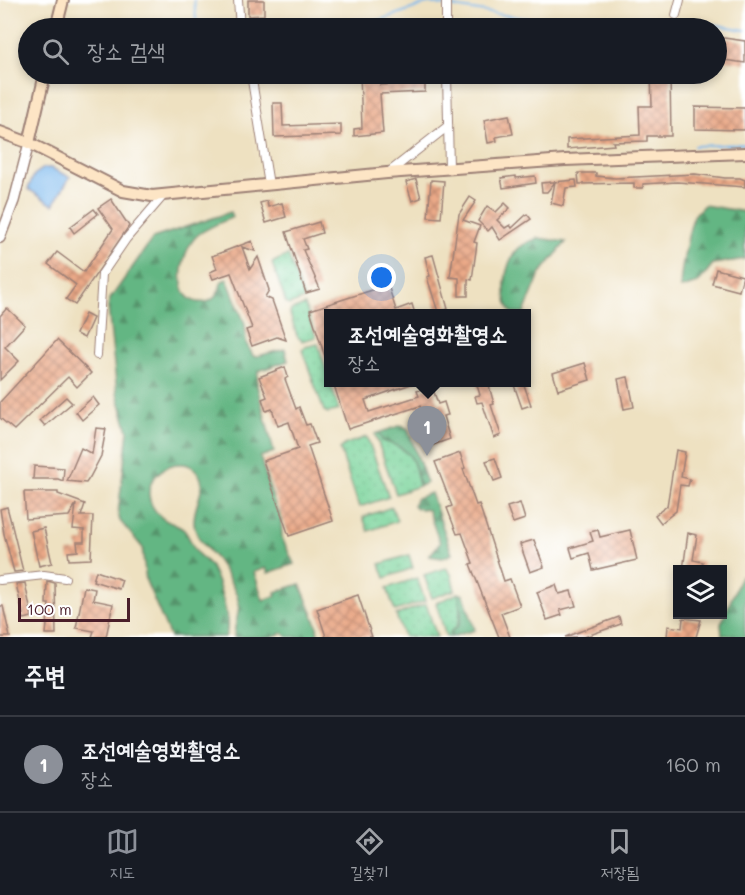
<!DOCTYPE html>
<html lang="ko">
<meta charset="utf-8">
<style>
:root{--surface:#171b24;--page:#20242c;--text:#f1f3f6;--muted:#9ea1a6;--line:#363941;--accent:#8c9099}
body{margin:0;font-family:Mali,"Poor Story",sans-serif;background:var(--page);color:var(--text)}
.controls{position:absolute;right:18px;bottom:18px;display:grid;overflow:hidden;border-radius:0px;box-shadow:0 3px 9px #0003}
.controls button{width:54px;height:54px;display:grid;place-items:center;padding:0;border:0;border-bottom:2px solid var(--line);background:var(--surface);color:var(--text);font:30px sans-serif}
.scale{position:absolute;left:18px;bottom:15px;width:112px;box-sizing:border-box;padding-left:6px;border:3px solid #4a1f2b;border-top:0;font-size:16px;line-height:21px;white-space:nowrap;color:#4a1f2b;-webkit-text-stroke:4px #fff;paint-order:stroke}
.you{position:absolute;left:382px;top:278px;width:21px;height:21px;margin:-15px;border:4px solid #fff;border-radius:50%;background:#1a73e8;box-shadow:0 0 0 9px #1a73e833}
.badge{display:grid;place-items:center;width:39px;height:39px;border-radius:50%;background:var(--accent);color:#fff;font-size:20px;font-weight:700}
.pin{position:absolute;translate:-50% -50px;filter:drop-shadow(0 2px 3px #0008)}
.pin::after{content:'';position:absolute;top:32px;width:21px;height:18px;background:inherit;clip-path:polygon(0 0,100% 0,50% 100%)}
.popup{position:absolute;left:324px;top:309px;width:207px;height:78px;box-sizing:border-box;display:grid;place-content:center;border-radius:0px;background:var(--surface);filter:drop-shadow(0 2px 4px #0005);font-size:20px;white-space:nowrap;color:var(--muted)}
.popup b{font-size:22px;color:var(--text)}
.popup::after{content:'';position:absolute;left:50%;top:100%;margin-left:-12px;border:12px solid transparent;border-top-color:var(--surface)}
.list{margin:0;padding:0;list-style:none}
h2{display:flex;justify-content:space-between;align-items:center;height:78px;margin:0;padding:0 24px;font-size:26px}
h2 small{font-size:20px;font-weight:400;color:var(--muted)}
.list li{display:grid;grid-template-columns:39px 1fr auto;gap:18px;align-items:center;box-sizing:border-box;height:96px;padding:0 24px;border-top:2px solid var(--line)}
.list b{display:block;font-size:22px;white-space:nowrap}
.list p{margin:0;font-size:20px;white-space:nowrap;color:var(--muted)}
.list em{font-size:20px;font-style:normal;color:var(--muted)}
.icon{flex:none;width:33px;height:33px;fill:none;stroke:currentColor;stroke-width:2;stroke-linecap:round;stroke-linejoin:round}
.map{position:relative;flex:none;width:745px;height:637px;overflow:hidden}
.search{position:absolute;background:var(--surface);box-shadow:0 3px 9px #0003;left:18px;right:18px;top:18px;height:66px;display:flex;align-items:center;gap:15px;box-sizing:border-box;padding:0 21px;border-radius:33px;color:var(--muted);font-size:22px}
.sheet{height:174px;background:var(--surface)}
nav{display:flex;justify-content:space-around;align-items:center;box-sizing:border-box;height:84px;border-top:2px solid var(--line);background:var(--surface);font-size:16px;color:var(--muted)}
nav a{display:grid;justify-items:center;gap:3px}
nav .on{color:var(--accent)}
.map>svg:first-child{display:block}
.grass{fill:url(#grass-dots);stroke:#627a63;stroke-width:1.5}
.forest{fill:url(#forest-firs);stroke:#566a57;stroke-width:1.5}
.water{fill:#7ab8ed;stroke:#626c8c;stroke-width:1.5}
.lines{fill:none;stroke-linecap:round;stroke-linejoin:round}
.stream{stroke:#7ab8ed;stroke-width:2}
.building{fill:url(#building-cross-hatch)}
.minor-casing{stroke:#9c8076;stroke-width:10}
.tertiary-casing{stroke:#9c8076;stroke-width:12}
.secondary-casing{stroke:#9c8076;stroke-width:14}
.minor{stroke:#fff;stroke-width:8}
.tertiary{stroke:#fff;stroke-width:9}
.secondary{stroke:#fde5c5;stroke-width:10}
</style>
<div class="map">
<svg width="745" height="637" viewBox="0 0 745 637">
<defs>
<pattern id="grass-dots" width="8" height="8" patternUnits="userSpaceOnUse" patternTransform="scale(1.5)"><rect width="8" height="8" fill="#7ad49b"/><path d="M2 2h.1M6 6h.1" fill="none" stroke="#6bb686" stroke-width="1.8" stroke-linecap="round"/></pattern>
<pattern id="forest-firs" width="22" height="20" patternUnits="userSpaceOnUse" patternTransform="scale(1.5)"><rect width="22" height="20" fill="#63b683"/><path d="M5 1l3.5 6h-7zM16 11l3.5 6h-7z" fill="#54936b"/></pattern>
<pattern id="building-cross-hatch" width="8" height="8" patternUnits="userSpaceOnUse" patternTransform="scale(1.5)"><rect width="8" height="8" fill="#eaa987"/><path d="M0 0l8 8M0 8l8-8" fill="none" stroke="#c0896f"/></pattern>
</defs>
<rect width="100%" height="100%" fill="#fff"/>
<filter id="ink" filterUnits="userSpaceOnUse"><feTurbulence type="fractalNoise" baseFrequency=".0167" numOctaves="2"/><feDisplacementMap in="SourceGraphic" scale="12" xChannelSelector="R" yChannelSelector="G"/><feConvolveMatrix kernelMatrix="1 2 1 2 8 2 1 2 1" color-interpolation-filters="sRGB"/></filter>
<filter id="wash" filterUnits="userSpaceOnUse"><feTurbulence type="fractalNoise" baseFrequency=".008" numOctaves="4" result="noise"/><feDisplacementMap in="SourceGraphic" scale="24" xChannelSelector="R" yChannelSelector="G"/><feGaussianBlur stdDeviation="1.35" result="paint"/><feColorMatrix in="noise" values="0 0 0 0 0 0 0 0 0 0 0 0 0 0 0 0 0 1.4 0 .05"/><feComposite in="paint" operator="in"/></filter>
<g filter="url(#wash)">
<rect width="100%" height="100%" fill="#eee1c1"/>
<g class="grass">
<path d="M288,255l16,44 -15,6 -3,-2 -14,-40z"/>
<path d="M305,305l11,32 -14,4 -5,-5 -7,-22 1,-4z"/>
<path d="M318,344l21,66 -11,3 -4,-2 -22,-61 3,-3z"/>
<path d="M378,433l6,8c27,8 30,16 35,45l-23,8 -21,-60z"/>
<path d="M367,437l22,60 -30,10 -19,-58 6,-5z"/>
<path d="M392,507l5,14 -29,10 -5,-14z"/>
<path d="M409,555l4,13 -28,10 -5,-14z"/>
<path d="M446,568l5,6 4,16 -23,8 -8,-23z"/>
<path d="M417,578l8,23 -30,10 -8,-23z"/>
<path d="M458,593c2,17 6,29 -8,40l1,4h-5l-10,-34z"/>
<path d="M426,604l11,33h-33l-8,-22z"/>
</g>
<g class="forest">
<path d="M704,205l41,7v47l-32,5 -15,19 -17,5c-3,-7 9,-64 13,-72 3,-4 7,-8 10,-11z"/>
<path d="M231,212l2,5c-11,5 -24,10 -34,17 -19,14 -30,73 7,68 4,-1 9,-4 11,-8 3,-3 3,-9 5,-13l5,-2 18,45 1,19 8,14 31,-8 3,12 -30,10 -1,15 17,66 -14,5 16,51 5,7 1,23 12,26 -26,9 -2,-5 -12,4 9,28 13,-4 -1,-4 25,-8 17,41 1,12h-30l-5,-4 -13,4h-36c0,-14 8,-27 3,-41 -5,-12 -12,-25 -20,-36 -10,-12 -22,-21 -23,-38 -1,-19 19,-40 -2,-55 -21,-14 -63,19 -32,49 7,7 17,8 24,14 6,7 8,17 14,24 4,4 10,8 13,13 7,13 22,57 14,70h-55l-24,-56 -4,-34 -22,-26 -2,-8 10,-82 -11,-38 -9,-86 2,-8 43,-61z"/>
<path d="M538,238l28,4 -26,32 -16,39h-12c-12,-15 -8,-48 5,-63 5,-6 14,-9 21,-12z"/>
<path d="M402,425l6,4 19,54 -8,3c-5,-29 -8,-37 -36,-45l-5,-8z"/>
<path d="M431,493l21,61 -10,4 -13,-2 11,-13 -12,-33 -12,-2 -3,-3 4,-7z"/>
<path d="M741,576l4,2v59l-23,-2 -1,-11z"/>
<path d="M458,593l6,2 11,35 -24,7v-6c15,-6 9,-24 7,-38z"/>
</g>
<path class="water" d="M44,168h7l19,9 -17,28 -25,-16 6,-14z"/>
<g class="lines">
<g class="stream">
<path d="M194,0l3,28"/>
<path d="M357,28l72,-25 150,24 49,-9 72,4 45,8"/>
<path d="M215,74h20"/>
<path d="M694,146l51,-2"/>
</g>
</g>
<g id="blocks">
<g class="building">
<path d="M248,0h16v15l-16,1z"/>
<path d="M717,37l28,4v22l-28,-4z"/>
<path d="M259,74h35v5l-33,4z"/>
<path d="M360,74h20v11l45,-2v9l-45,2 3,39 -29,3v-7l8,-1z"/>
<path d="M651,74h19l1,62h-24v5l-34,1 1,3 -47,4v-10l73,-4 -1,-29h13z"/>
<path d="M273,103h9l1,23 58,-2v11l-67,2z"/>
<path d="M695,107l50,1v22l-50,-1z"/>
<path d="M509,115l4,19 -17,3 1,4 -9,2 -4,-23z"/>
<path d="M578,173h18v3l19,2 80,-4 30,4h15l5,2v7l-68,-5 -34,2v4h-9v-5l-55,1z"/>
<path d="M516,176v2l19,-2 1,7 -33,5 -2,-10z"/>
<path d="M416,179l5,19 -9,3 -6,-19z"/>
<path d="M431,180l13,1 -3,37 -13,-1z"/>
<path d="M576,180l1,7 -11,1 -3,18 -12,-3 4,-21 -8,10h-5l-1,-9z"/>
<path d="M470,197l6,4 -13,19 17,6 -6,16 3,1 -5,37 -4,-1v17h-9v-18l-9,-1 9,-63z"/>
<path d="M111,199l18,27 -54,79 -9,-6 10,-14 -28,-21 9,-12 27,20 29,-43 -15,-21z"/>
<path d="M267,201l1,6 14,-4 4,14 -20,6 -6,-20z"/>
<path d="M505,203l5,5 -13,12 8,8 5,-3 2,3 15,-14 4,5 -31,21 -8,-13 -4,4 -10,-10 9,-15 9,6z"/>
<path d="M94,209l4,5 -24,19 -4,-6z"/>
<path d="M319,222l3,11 -19,6 4,10 -4,1 17,39 -14,4 -20,-61z"/>
<path d="M252,241l3,10 -13,-4 8,22 8,-12 11,33 -4,7 7,3 14,40 -9,-3 -25,9 -6,-16 6,-2 -21,-55 -18,6 -3,-7 7,-3 -5,-13z"/>
<path d="M433,255l15,54 -10,3 -11,-35 3,-1 -5,-19z"/>
<path d="M716,269l27,7 -4,15 -27,-7z"/>
<path d="M388,285l8,25 16,-6 3,10h-87l-1,49 -17,-53z"/>
<path d="M7,308l18,17 -20,22 14,14 -19,19v-64z"/>
<path d="M85,314l8,4 -9,20 -8,-4z"/>
<path d="M57,340l34,33 -14,14 -9,-10 -54,53 -14,-12v-16z"/>
<path d="M585,363l5,17 -32,10 -5,-17z"/>
<path d="M285,367l3,10 -3,2 11,30 3,-2 7,18 4,-1 7,19 -9,3 25,75 -44,15 -26,-75 35,-12 -9,-27 -11,4 -6,-17 -6,2 -4,-12 5,-2 -8,-20z"/>
<path d="M628,377l6,30 -10,2 -6,-30z"/>
<path d="M333,382h84l-52,18 4,12 50,-16 -2,-5 15,-5 6,18 6,-2 4,13 -5,1 7,23 -17,6 -13,-39 -72,23z"/>
<path d="M476,382h12l6,22 -3,1 10,30 -7,3 -12,-36 -5,1 -2,-7 5,-1z"/>
<path d="M513,382h10l8,23 -9,3z"/>
<path d="M66,397l6,6 -27,23 -5,-6z"/>
<path d="M93,397l6,8 -17,15 -6,-8z"/>
<path d="M96,428l10,1 -5,27 -11,21 -4,6 -19,-2 14,-33 11,6z"/>
<path d="M676,450l9,2 -4,25 9,2 -2,7 -8,-1 -4,26 -15,12 -6,-8 12,-9z"/>
<path d="M460,453l5,15 -2,1 13,36 3,-1 25,77 6,-2 10,27 -19,7 9,24h-11l-29,-73 3,-1 -11,-30 -5,1 -10,-26 5,-2 -17,-44z"/>
<path d="M495,458l7,20 -8,3 -8,-20z"/>
<path d="M34,466l30,2 -1,13 -5,-2h-25z"/>
<path d="M24,492h34v2l27,10 -4,12h12l-2,43 -22,1 -1,-8 10,-1 -1,-9h7v-12l-11,-1 3,-25 -7,12 -43,3z"/>
<path d="M520,503l5,16 -12,4 -6,-16z"/>
<path d="M7,507l4,15 12,49 -9,1 -10,-38 -4,-25z"/>
<path d="M44,528l8,35 -13,3 -8,-35z"/>
<path d="M598,530l2,7 30,-7 7,30 -44,10 -4,-17 -16,5 -3,-10 23,-7 -3,-9z"/>
<path d="M688,533l9,2 -4,25 10,2 -1,8h-19z"/>
<path d="M534,540l10,27 -14,5 -10,-28z"/>
<path d="M96,571l26,9 -3,9 -26,-8z"/>
<path d="M47,581l8,2 1,51h-10l3,-30h-3z"/>
<path d="M25,583l7,34 -8,2 -8,-35z"/>
<path d="M556,585l3,9 12,-3 5,15 -16,4 2,5 -15,5 -10,-28z"/>
<path d="M84,587l11,2 -2,11 20,4 -7,33h-14l2,-6 -18,-3z"/>
<path d="M358,595l14,42h-46l-9,-28z"/>
<path d="M0,606h3l7,31h-10z"/>
<path d="M619,617l2,7 -37,13h-19z"/>
<path d="M683,618l18,2 -5,17h-29l1,-11 14,2z"/>
</g>
</g>
</g>
<g filter="url(#ink)">
<use href="#blocks" fill-opacity="0" stroke="#9c8076" stroke-width="1.5"/>
<g class="lines">
<defs>
<g id="minor">
<path d="M238,0l2,28"/>
<path d="M446,2v26"/>
<path d="M676,15l4,-15"/>
<path d="M251,74l18,111"/>
<path d="M447,74l2,95"/>
<path d="M388,173l60,-47"/>
<path d="M97,355l5,-81 24,-35 37,-43"/>
<path d="M0,580l44,-5 21,3"/>
</g>
<path id="tertiary" d="M0,238l14,-37 15,-58"/>
<g id="secondary">
<path d="M56,28l7,-28"/>
<path d="M0,132l29,11 94,48 29,5 235,-23 178,-13 180,-7"/>
<path d="M29,143l16,-69"/>
</g>
</defs>
<use href="#minor" class="minor-casing"/>
<use href="#tertiary" class="tertiary-casing"/>
<use href="#secondary" class="secondary-casing"/>
<use href="#minor" class="minor"/>
<use href="#tertiary" class="tertiary"/>
<use href="#secondary" class="secondary"/>
</g>
</g>
</svg>
<div class="controls">
<button><svg class="icon" aria-label="layers" viewBox="0 0 24 24"><path d="M12 4l9 5-9 5-9-5zM3 14l9 5 9-5"/></svg></button>
</div>
<div class="scale">100 m</div>
<div class="you"></div>
<div class="pin badge" style="left:427px;top:456px">1</div>
<div class="popup"><b>조선예술영화촬영소</b>장소</div>
<div class="search"><svg class="icon" aria-label="search" viewBox="0 0 24 24"><circle cx="10" cy="10" r="6"/><path d="M15 15l6 6"/></svg>장소 검색</div>
</div>
<section class="sheet">
<h2>주변<small></small></h2>
<ul class="list">
<li><span class="badge">1</span><div><b>조선예술영화촬영소</b><p>장소</p></div><em>160 m</em></li>
</ul>
</section>
<nav>
<a class="on"><svg class="icon" aria-label="map" viewBox="0 0 24 24"><path d="M3 6l6-2 6 2 6-2v14l-6 2-6-2-6 2zM9 4v14M15 6v14"/></svg>지도</a>
<a><svg class="icon" aria-label="directions" viewBox="0 0 24 24"><path d="M12 3l9 9-9 9-9-9zM9 14v-3h6M13 9l2 2-2 2"/></svg>길찾기</a>
<a><svg class="icon" aria-label="saved" viewBox="0 0 24 24"><path d="M7 4h10v16l-5-4-5 4z"/></svg>저장됨</a>
</nav>
